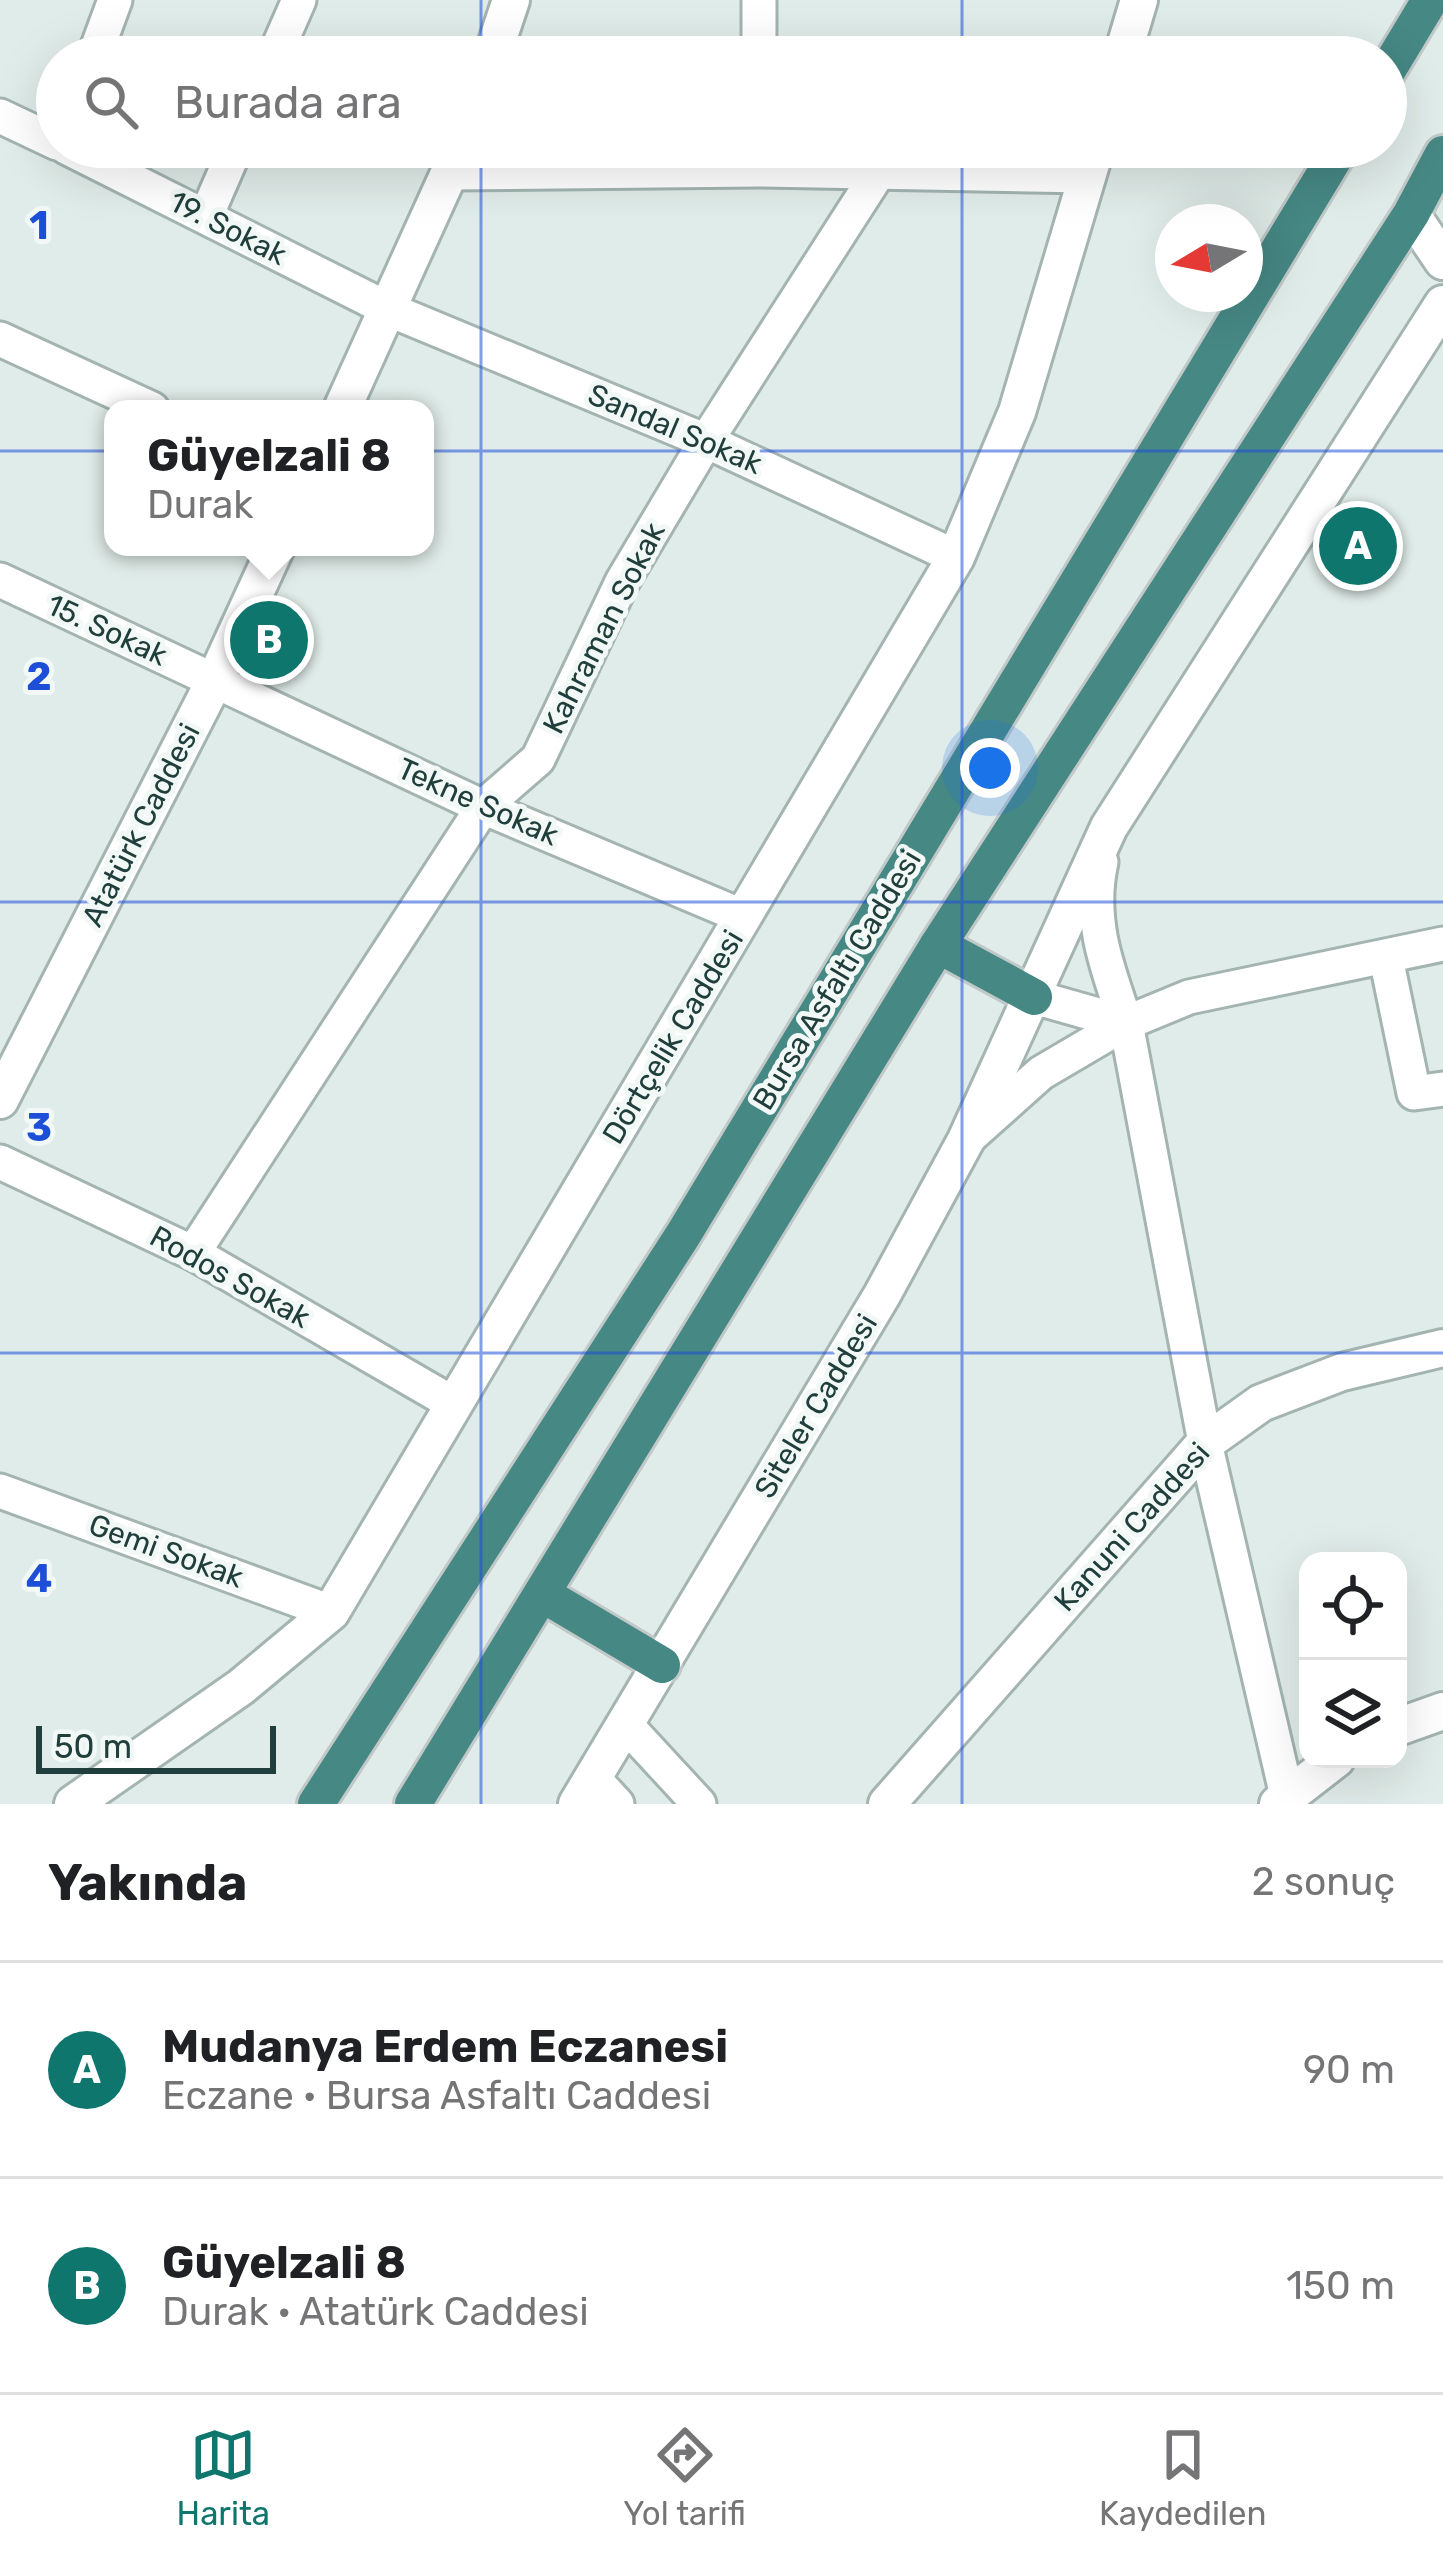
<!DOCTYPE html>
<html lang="tr">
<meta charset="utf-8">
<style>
:root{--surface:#fff;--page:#f2f2f2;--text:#202124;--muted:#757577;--line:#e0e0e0;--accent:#0f766e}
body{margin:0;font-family:Rubik,sans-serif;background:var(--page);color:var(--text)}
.controls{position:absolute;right:36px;bottom:36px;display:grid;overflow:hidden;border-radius:24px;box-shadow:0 12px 48px #0002}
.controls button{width:108px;height:108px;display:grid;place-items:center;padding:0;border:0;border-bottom:3px solid var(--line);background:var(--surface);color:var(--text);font:60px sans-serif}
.compass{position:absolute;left:1155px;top:204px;width:108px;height:108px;border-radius:50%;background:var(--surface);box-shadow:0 12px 48px #0002;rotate:260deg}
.scale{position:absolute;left:36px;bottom:30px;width:240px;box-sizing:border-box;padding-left:12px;border:6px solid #203e3b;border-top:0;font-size:33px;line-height:42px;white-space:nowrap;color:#203e3b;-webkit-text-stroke:9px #f1f8f6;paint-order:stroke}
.you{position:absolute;left:990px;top:768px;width:42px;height:42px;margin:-30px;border:9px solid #fff;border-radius:50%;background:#1a73e8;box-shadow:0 0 0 18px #1a73e833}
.badge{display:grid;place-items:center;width:78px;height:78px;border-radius:50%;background:var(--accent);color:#fff;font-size:39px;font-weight:700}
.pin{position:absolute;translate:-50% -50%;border:6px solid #fff;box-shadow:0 3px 12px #0006}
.popup{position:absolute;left:104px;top:400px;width:330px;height:156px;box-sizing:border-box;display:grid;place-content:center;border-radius:24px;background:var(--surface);filter:drop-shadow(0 3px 9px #0005);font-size:39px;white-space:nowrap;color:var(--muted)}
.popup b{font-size:45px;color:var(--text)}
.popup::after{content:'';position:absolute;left:50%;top:100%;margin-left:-24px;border:24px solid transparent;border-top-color:var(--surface)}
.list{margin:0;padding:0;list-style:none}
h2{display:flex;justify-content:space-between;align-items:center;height:156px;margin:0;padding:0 48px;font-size:51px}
h2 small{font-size:39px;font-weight:400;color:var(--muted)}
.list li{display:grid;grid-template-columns:78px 1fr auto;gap:36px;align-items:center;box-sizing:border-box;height:216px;padding:0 48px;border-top:3px solid var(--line)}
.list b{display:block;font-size:45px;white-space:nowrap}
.list p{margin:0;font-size:39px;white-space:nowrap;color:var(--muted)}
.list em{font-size:39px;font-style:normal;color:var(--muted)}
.icon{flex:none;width:66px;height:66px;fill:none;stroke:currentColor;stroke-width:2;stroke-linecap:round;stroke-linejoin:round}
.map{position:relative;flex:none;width:1443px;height:1804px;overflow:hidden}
.search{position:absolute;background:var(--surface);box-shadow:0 12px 48px #0002;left:36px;right:36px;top:36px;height:132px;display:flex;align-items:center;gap:30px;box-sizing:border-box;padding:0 42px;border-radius:66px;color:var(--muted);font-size:45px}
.sheet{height:588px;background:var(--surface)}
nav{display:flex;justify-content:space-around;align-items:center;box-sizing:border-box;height:168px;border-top:3px solid var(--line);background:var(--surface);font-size:33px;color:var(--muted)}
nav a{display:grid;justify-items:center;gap:6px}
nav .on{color:var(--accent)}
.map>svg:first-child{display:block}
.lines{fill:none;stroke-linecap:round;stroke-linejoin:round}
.minor-casing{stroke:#a3b4b1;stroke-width:39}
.tertiary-casing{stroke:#a3b4b1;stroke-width:42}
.trunk-casing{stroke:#c1c9c8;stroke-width:42}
.minor{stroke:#fff;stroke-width:33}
.tertiary{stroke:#fff;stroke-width:36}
.trunk{stroke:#468884;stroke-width:36}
.grid{fill:none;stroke:#1d4ed8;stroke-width:3;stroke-opacity:0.55}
.labels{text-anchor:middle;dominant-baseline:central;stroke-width:10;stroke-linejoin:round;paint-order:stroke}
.street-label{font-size:30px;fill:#203e3b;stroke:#f1f8f6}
.grid-label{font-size:39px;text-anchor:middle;font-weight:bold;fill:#1d4ed8;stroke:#f1f8f6;stroke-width:10;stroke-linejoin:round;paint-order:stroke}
</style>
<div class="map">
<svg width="1443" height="1804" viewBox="0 0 1443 1804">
<rect width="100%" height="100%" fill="#e0ece9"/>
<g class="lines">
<defs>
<g id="minor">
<path d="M94,57l21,-57"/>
<path d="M274,57l25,-57"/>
<path d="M759,57v-57"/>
<path d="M0,116l57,27"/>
<path d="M66,147l324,163 316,131 250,116"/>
<path d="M452,173l306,-3 329,6"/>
<path d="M206,216l30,-69"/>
<path d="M0,339l152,70"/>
<path d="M0,580l483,227 261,110"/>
<path d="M1101,862c-13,58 6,106 25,161"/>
<path d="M1386,958l28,135 29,-4"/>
<path d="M1034,997l92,26 79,420 82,353"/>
<path d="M966,1140l75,-67 85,-50 63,-26 254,-53"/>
<path d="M0,1162l193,91 261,151"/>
<path d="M193,1253l290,-446 55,-48 84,-177 84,-141 174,-271"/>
<path d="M0,1491l331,121"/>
<path d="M626,1725l73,79"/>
<path d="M593,1778l24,26"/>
</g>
<g id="tertiary">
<path d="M492,57l19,-57"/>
<path d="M1122,57l17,-57"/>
<path d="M1411,214l32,47"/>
<path d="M342,409l119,-262"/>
<path d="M0,1100l215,-420 61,-133"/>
<path d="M1398,1727l45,-16"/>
<path d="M73,1804l168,-117 90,-75 625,-1055 61,-145 79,-265"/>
<path d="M577,1804l305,-509 84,-155 143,-313 334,-523"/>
<path d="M887,1804l318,-361 56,-40 81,-31 101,-24"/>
<path d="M1278,1804l58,-45"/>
</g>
<g id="trunk">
<path d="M1386,73l44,-73"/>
<path d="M938,945l96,52"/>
<path d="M544,1595l118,70"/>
<path d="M316,1804l367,-569 658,-1088"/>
<path d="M413,1804l525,-859 473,-731 32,-60"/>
</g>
</defs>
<use href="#minor" class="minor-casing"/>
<use href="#tertiary" class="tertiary-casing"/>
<use href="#trunk" class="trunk-casing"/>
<use href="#minor" class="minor"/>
<use href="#tertiary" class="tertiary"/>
<use href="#trunk" class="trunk"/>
</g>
<path class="grid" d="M481,0v57M962,0v57M481,147v1657M962,147v1657M0,451h1443M0,902h1443M0,1353h1443"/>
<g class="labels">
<g class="street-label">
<text transform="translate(228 228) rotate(27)">19. Sokak</text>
<text transform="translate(675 429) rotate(23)">Sandal Sokak</text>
<text transform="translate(604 628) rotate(-63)">Kahraman Sokak</text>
<text transform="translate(107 630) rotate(25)">15. Sokak</text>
<text transform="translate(478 802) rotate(24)">Tekne Sokak</text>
<text transform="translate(141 825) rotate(-63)">Atatürk Caddesi</text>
<text transform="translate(837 980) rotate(-59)">Bursa Asfaltı Caddesi</text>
<text transform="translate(673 1037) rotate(-59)">Dörtçelik Caddesi</text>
<text transform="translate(230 1277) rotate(29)">Rodos Sokak</text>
<text transform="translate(816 1406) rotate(-59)">Siteler Caddesi</text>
<text transform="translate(1132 1527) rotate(-48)">Kanuni Caddesi</text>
<text transform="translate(166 1551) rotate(20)">Gemi Sokak</text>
</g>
</g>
<g class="grid-label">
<text x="39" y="239">1</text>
<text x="39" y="690">2</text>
<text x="39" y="1141">3</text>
<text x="39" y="1592">4</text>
</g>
</svg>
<div class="controls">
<button><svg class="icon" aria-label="locate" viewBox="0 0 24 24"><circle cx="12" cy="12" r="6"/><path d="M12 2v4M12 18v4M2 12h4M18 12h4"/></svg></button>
<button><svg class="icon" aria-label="layers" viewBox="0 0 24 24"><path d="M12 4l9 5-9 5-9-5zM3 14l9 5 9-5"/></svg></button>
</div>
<svg class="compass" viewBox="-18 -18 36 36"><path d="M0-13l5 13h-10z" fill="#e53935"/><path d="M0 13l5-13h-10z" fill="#757577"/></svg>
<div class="scale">50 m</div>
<div class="you"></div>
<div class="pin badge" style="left:1358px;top:546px">A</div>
<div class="pin badge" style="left:269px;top:640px">B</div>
<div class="popup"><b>Güyelzali 8</b>Durak</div>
<div class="search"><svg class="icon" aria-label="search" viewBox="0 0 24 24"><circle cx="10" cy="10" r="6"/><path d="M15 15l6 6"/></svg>Burada ara</div>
</div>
<section class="sheet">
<h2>Yakında<small>2 sonuç</small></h2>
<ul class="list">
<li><span class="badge">A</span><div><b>Mudanya Erdem Eczanesi</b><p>Eczane · Bursa Asfaltı Caddesi</p></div><em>90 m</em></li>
<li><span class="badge">B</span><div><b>Güyelzali 8</b><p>Durak · Atatürk Caddesi</p></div><em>150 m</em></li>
</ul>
</section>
<nav>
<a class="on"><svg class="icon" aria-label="map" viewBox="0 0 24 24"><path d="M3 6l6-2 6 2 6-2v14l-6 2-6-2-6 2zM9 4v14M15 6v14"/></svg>Harita</a>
<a><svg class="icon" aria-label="directions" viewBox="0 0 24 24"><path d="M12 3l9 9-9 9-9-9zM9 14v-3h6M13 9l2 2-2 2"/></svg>Yol tarifi</a>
<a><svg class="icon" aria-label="saved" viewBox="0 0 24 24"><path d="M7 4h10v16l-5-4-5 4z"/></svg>Kaydedilen</a>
</nav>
